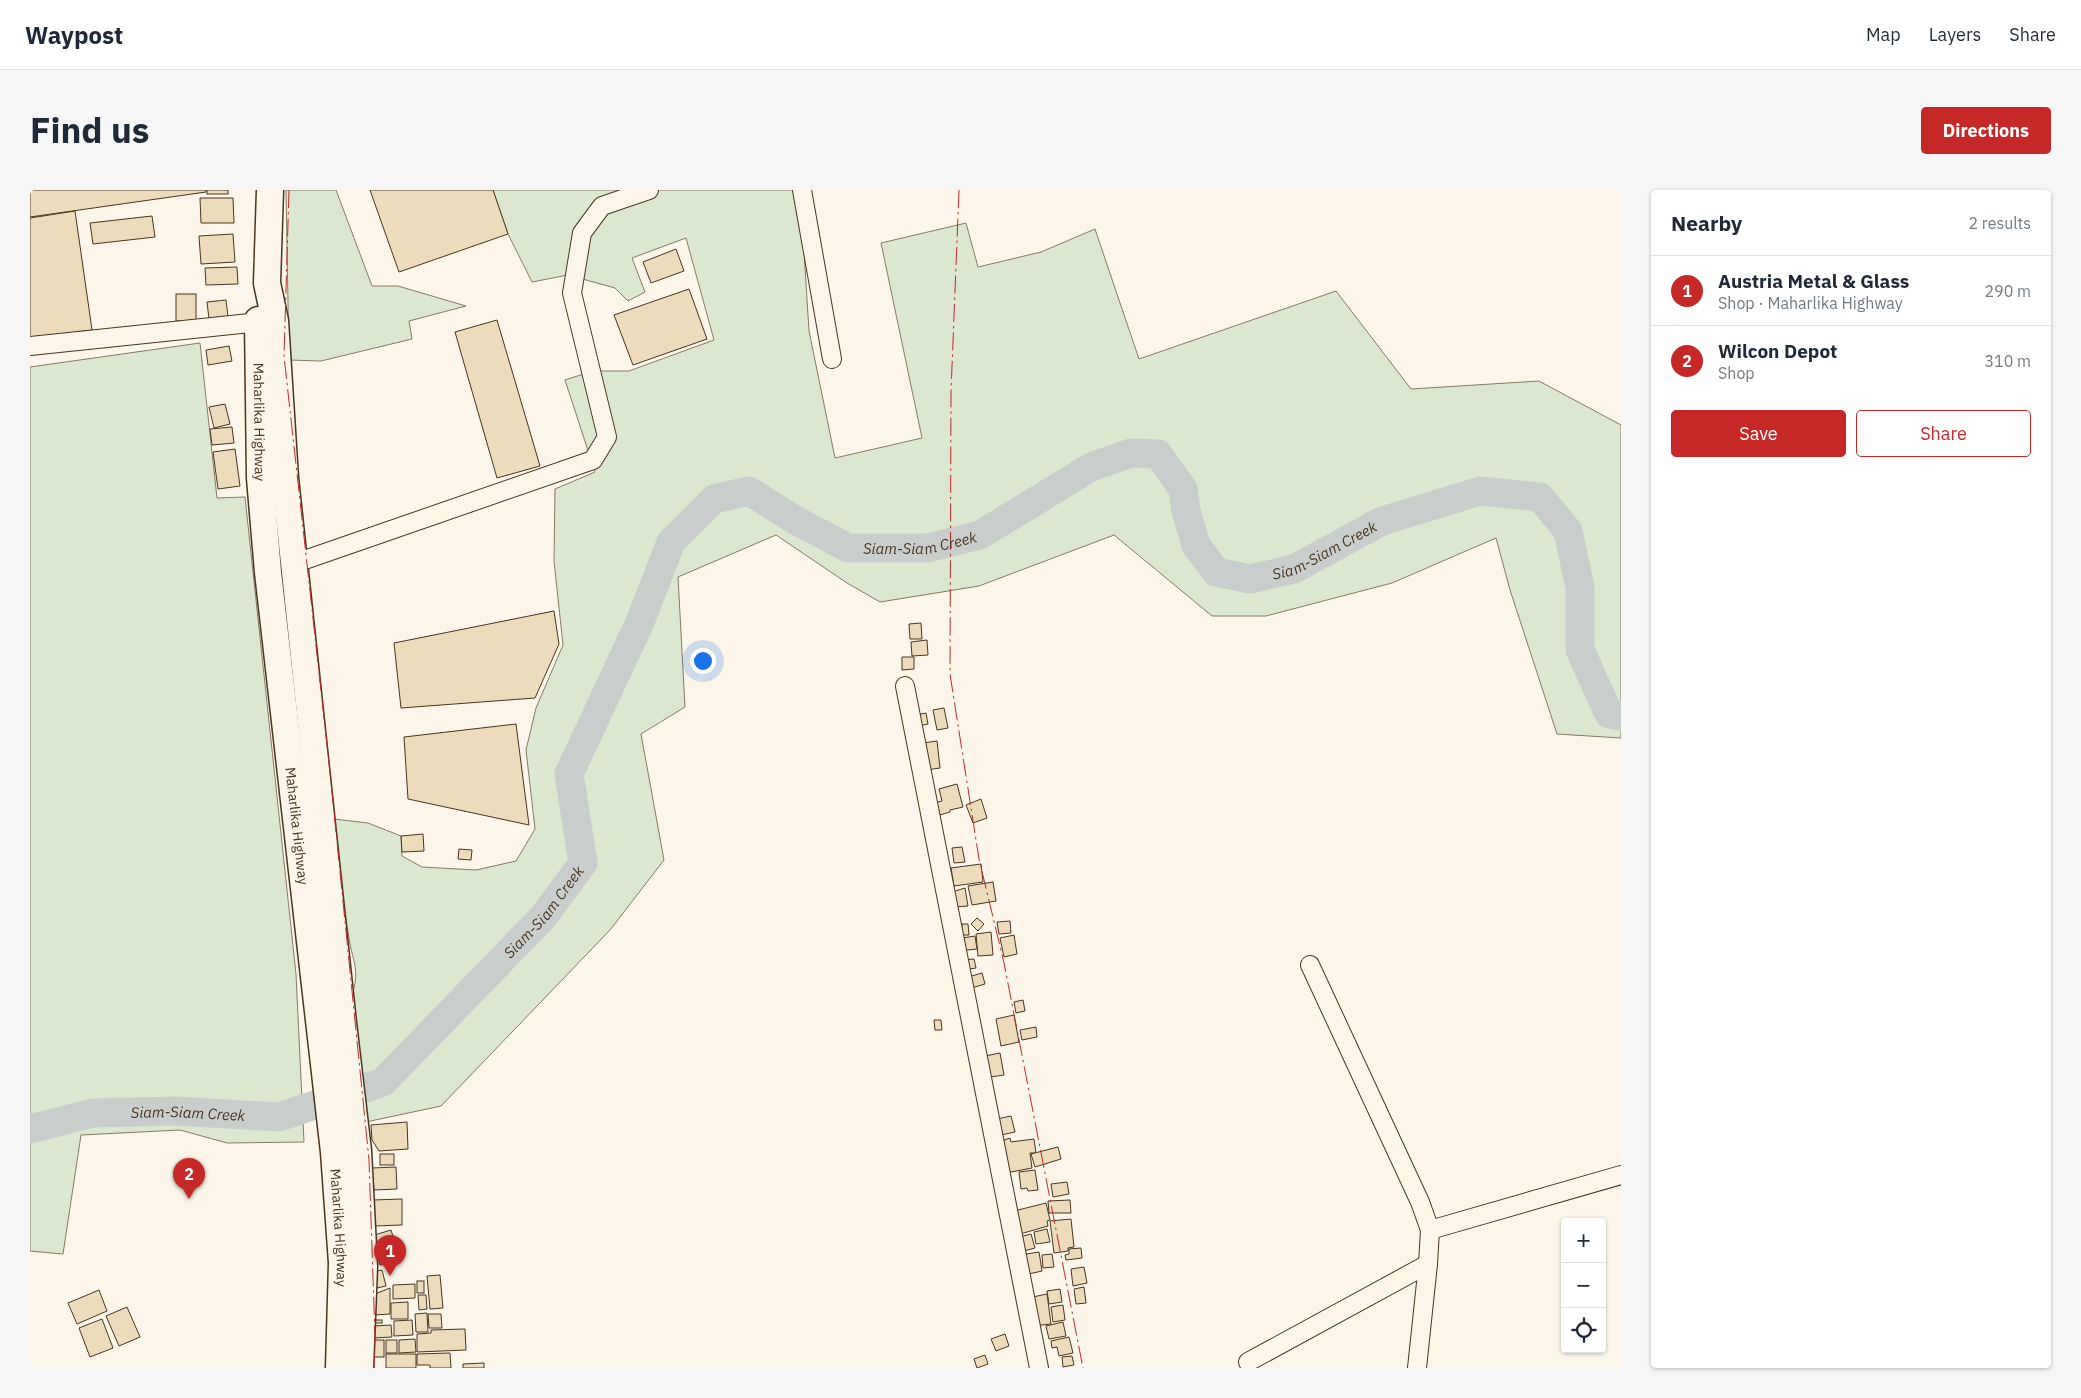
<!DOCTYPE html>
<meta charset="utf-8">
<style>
:root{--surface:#fff;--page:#f6f6f7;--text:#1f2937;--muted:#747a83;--line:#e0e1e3;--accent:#c62828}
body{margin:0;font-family:"IBM Plex Sans",sans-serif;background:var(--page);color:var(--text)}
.controls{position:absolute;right:15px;bottom:15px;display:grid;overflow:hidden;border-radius:5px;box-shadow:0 1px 4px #0004}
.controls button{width:45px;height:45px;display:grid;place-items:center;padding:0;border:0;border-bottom:1px solid var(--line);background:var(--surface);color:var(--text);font:25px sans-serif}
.you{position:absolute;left:672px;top:470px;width:18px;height:18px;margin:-12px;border:4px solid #fff;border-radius:50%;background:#1a73e8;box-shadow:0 0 0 8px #1a73e833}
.badge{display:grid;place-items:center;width:32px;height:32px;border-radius:50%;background:var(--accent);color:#fff;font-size:16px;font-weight:700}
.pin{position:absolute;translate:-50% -41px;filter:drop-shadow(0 1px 2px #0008)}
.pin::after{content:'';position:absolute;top:26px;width:18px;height:15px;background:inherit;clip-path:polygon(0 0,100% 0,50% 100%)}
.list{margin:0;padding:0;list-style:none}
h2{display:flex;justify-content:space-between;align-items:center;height:65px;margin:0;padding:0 20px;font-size:21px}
h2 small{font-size:16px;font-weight:400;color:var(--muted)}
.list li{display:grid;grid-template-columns:32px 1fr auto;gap:15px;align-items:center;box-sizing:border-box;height:70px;padding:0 20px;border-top:1px solid var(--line)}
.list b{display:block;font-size:19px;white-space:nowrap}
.list p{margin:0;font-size:16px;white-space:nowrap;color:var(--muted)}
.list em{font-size:16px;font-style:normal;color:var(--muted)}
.actions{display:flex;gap:10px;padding:15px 20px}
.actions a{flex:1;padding:11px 0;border:1px solid var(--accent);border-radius:5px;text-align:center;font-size:18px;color:var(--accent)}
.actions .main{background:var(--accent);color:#fff}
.icon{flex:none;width:28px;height:28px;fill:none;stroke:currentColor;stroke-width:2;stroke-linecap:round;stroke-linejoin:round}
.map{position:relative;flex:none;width:1591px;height:1178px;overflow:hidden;border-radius:5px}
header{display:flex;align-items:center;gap:30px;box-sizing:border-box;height:70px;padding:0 25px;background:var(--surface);border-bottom:1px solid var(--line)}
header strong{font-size:24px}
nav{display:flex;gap:28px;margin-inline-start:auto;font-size:18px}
.intro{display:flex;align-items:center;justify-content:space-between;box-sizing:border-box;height:120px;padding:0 30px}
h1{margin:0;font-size:35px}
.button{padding:12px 22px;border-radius:5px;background:var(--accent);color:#fff;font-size:18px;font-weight:700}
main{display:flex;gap:30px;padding:0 30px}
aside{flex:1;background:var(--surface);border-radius:5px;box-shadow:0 1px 4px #0004}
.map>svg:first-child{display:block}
.green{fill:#dce7d0;stroke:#887966}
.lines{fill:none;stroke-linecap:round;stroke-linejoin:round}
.river{stroke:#c9cecd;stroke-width:29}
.building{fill:#ecdcbc;stroke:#4a3520}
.minor-casing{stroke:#4a3520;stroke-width:20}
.highway-casing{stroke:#4a3520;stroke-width:29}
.minor{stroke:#fbf6e9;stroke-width:18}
.highway{stroke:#fbf6e9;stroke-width:26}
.power{stroke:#c62828;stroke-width:1;stroke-dasharray:18 4 2.5 4;stroke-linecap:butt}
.labels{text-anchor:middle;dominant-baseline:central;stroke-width:4;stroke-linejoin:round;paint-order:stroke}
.street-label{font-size:14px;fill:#4a3520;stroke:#fbf6e9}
.water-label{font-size:15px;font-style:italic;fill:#4a3520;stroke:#fbf6e9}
</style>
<header>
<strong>Waypost</strong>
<nav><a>Map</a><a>Layers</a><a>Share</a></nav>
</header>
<div class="intro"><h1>Find us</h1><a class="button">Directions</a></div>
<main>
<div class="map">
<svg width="1591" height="1178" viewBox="0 0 1591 1178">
<rect width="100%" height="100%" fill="#fbf6e9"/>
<g class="green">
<path d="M256,0h50l36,96h26l68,20 -57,15 3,18 -91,22 -32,-1z"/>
<path d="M463,0h304l5,30 7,111 26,127 87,-20 -41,-195 85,-20 12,44 63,-15 54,-23 44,130 197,-68 75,98 128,-8 82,44v313l-64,-4 -47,-144 -14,-52 -104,45 -126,33h-54l-98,-81 -135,51 -99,16 -33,-19 -71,-48 -98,42 7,130 -44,27 23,126 -54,70 -169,176 -75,16 -5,-40 -8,-91c7,-21 -1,-32 -4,-53 -7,-39 -10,-79 -15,-119l34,4 33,13 1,20 20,11 54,3 40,-9 19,-32 -9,-79 10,-42 27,-63 -9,-84 1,-72 40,-17 -30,-92 28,-9h36l85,-31 -28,-102 -54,20 13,34 -17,9 -13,-13 -47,-13 -36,7 -24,-48z"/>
<path d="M170,153l17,155 28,-1 51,477 8,168 -77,1 -47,-13 -99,5 -18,119 -33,-3v-884z"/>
</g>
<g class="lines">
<path class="river" id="s1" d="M0,939l63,-16 83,-2 103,6 104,-35 161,-166 39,-53 -14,-89 71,-152 31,-80 43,-43 35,-8 46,29 53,28h80l52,-13 111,-68 40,-14 27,1 25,35 3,22 10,34 20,27 34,7 44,-10 88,-48 98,-30 60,6 28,34 12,57v62l29,64 12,2"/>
</g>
<g class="building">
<path d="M0,0h176v2l-176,25z"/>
<rect x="177" y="0" width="21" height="4"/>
<path d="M340,0h123l15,44 -109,38z"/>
<path d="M170,8h33l1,25h-33z"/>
<path d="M45,21l17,119 -62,8v-120z"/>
<path d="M122,26l3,21 -62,7 -3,-21z"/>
<path d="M203,44l2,28 -34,2 -2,-28z"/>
<path d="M646,59l8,22 -33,12 -8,-21z"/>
<path d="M207,77l1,17 -32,1 -1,-17z"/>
<path d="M659,99l18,50 -74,26 -19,-50z"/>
<rect x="146" y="104" width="20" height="27"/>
<path d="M196,110l2,17 -19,2 -2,-17z"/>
<path d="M467,130l43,146 -43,12 -42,-146z"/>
<path d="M199,156l3,15 -24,4 -2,-15z"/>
<path d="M195,214l5,20 -16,4 -5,-21z"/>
<path d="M202,237l2,16 -22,2 -2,-16z"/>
<path d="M205,259l5,37 -22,3 -5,-37z"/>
<path d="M524,421l5,33 -24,54 -134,10 -7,-65z"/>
<path d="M891,433l1,16h-12l-1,-15z"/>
<path d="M897,450l1,15 -16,1 -1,-14z"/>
<path d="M872,467h12v12l-12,1z"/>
<path d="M914,518l4,20 -11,2 -4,-20z"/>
<path d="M896,523l2,11 -10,2 -2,-11z"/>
<path d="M486,534l13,101 -121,-26 -4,-62z"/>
<path d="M907,551l3,27 -14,2 -3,-27z"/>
<path d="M927,594l6,23 -13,3v2l-17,5 -3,-13 12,-3 -3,-12z"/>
<path d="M951,609l6,19 -14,5 -7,-18z"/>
<path d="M393,644l1,17 -22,1 -1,-16z"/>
<path d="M932,657l3,15 -11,1 -2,-15z"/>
<path d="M429,659l13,1 -1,10 -13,-1z"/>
<path d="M951,674l2,18 -29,4 -3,-18z"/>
<path d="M963,692l3,19 -24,4 -4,-19z"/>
<path d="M935,698l3,18 -14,1 -2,-15z"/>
<path d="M947,728l7,6 -6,7 -7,-7z"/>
<path d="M980,731l1,12 -12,1 -2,-12z"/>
<path d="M932,734h6l1,11h-7z"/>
<path d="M961,742l2,23 -15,1 -2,-22z"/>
<path d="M984,745l3,19 -13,3 -4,-19z"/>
<path d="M945,746l2,13 -19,2 -2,-12z"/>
<path d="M944,769l2,9 -13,2 -1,-10z"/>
<path d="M952,783l3,11 -17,5 -3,-11z"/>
<path d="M993,810l2,11 -9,2 -2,-11z"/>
<path d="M984,825l5,27 -18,4 -5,-27z"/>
<path d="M904,830h7l1,10h-7z"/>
<path d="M1006,837l1,10 -15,3 -2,-10z"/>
<path d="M970,863l4,22 -20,3 -4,-21z"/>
<path d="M981,926l4,16 -14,3 -4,-16z"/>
<path d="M377,932l1,27 -29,2 -7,-11 -1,-15z"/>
<path d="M980,948l1,4 23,-3 2,14h-6l2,15 -26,5 -10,-30z"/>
<path d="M1028,957l3,12 -26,8 -4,-13z"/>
<rect x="350" y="964" width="14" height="11"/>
<path d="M366,977l1,22 -23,1 -2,-22z"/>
<path d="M1005,980l3,20 -10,1 -1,-3 -6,1 -2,-17z"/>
<path d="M1037,992l2,12 -16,3 -2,-13z"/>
<path d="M372,1009v26l-28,1 -1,-26z"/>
<path d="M1040,1010l1,13h-22l-1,-12z"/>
<path d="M1016,1013l4,17 -3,1 1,5 -28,8 -6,-23z"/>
<path d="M1041,1029l3,28 -6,1v3l-14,2 -4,-32z"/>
<path d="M1017,1039l3,13 -14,2 -2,-12z"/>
<path d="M361,1040l4,13 -20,6 -4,-13z"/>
<path d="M1001,1044l4,14 -15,4 -4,-14z"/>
<path d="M368,1058l2,13 -20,4 -3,-13z"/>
<path d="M1051,1058l1,10 -16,2 -1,-5 4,-1v-5z"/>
<path d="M1009,1062l3,19 -18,4 -4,-20z"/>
<path d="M1022,1064l2,13 -11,1 -1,-13z"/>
<path d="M1054,1077l3,16 -14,3 -2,-17z"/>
<path d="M352,1080l4,16 -9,2 -5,-16z"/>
<path d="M410,1085l3,33 -13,1 -3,-33z"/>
<rect x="387" y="1091" width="7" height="12"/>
<path d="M385,1094v14l-22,1v-14z"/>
<path d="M1054,1097l2,16 -10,1 -2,-15z"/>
<path d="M360,1098v26l-15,1v-21z"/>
<path d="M1030,1099l2,13 -13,2 -2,-13z"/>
<path d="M69,1100l8,21 -30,13 -9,-21z"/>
<path d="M1017,1104l4,30 -18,2 -5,-28z"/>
<path d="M388,1105h8l1,14 -8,1z"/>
<path d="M378,1112v17h-17v-16z"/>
<path d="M1033,1115l2,15 -12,2 -2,-15z"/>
<path d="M97,1117l13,30 -21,9 -13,-30z"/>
<path d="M397,1123l1,19h-12l-1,-18z"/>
<path d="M398,1124h13l1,14h-13z"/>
<path d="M72,1129l11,29 -23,9 -11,-29z"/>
<rect x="342" y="1130" width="10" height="3"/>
<path d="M382,1130l1,15 -19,1v-15z"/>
<path d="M1033,1132l3,14 -17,3 -3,-13z"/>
<path d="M361,1135l1,12 -19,1v-12z"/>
<path d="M435,1139l1,21 -49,2v-18l14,-1v-3z"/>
<path d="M975,1144l4,12 -13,5 -5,-12z"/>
<path d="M1039,1147l4,16 -14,3 -2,-9 -5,1 -1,-7z"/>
<path d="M385,1149l1,13 -17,1v-13z"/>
<rect x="343" y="1150" width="11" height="17"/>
<rect x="356" y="1150" width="11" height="13"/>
<path d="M420,1163l1,15h-21v-3h-13v-11z"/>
<rect x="356" y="1164" width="30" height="14"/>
<path d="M955,1165l3,9 -11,4 -3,-9z"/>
<path d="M1042,1166l2,9 -11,2 -1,-10z"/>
<path d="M454,1173v5h-21v-4z"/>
</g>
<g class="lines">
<defs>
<g id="minor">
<path d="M772,0l30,169"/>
<path d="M0,156l239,-25"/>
<path d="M263,374l300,-104 14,-23 -35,-144 10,-60 20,-27 47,-16"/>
<path d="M875,496l134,682"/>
<path d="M1280,775l110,237 10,28 -2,34 -11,104"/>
<path d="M1400,1040l191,-55"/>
<path d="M1218,1172l180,-98"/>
</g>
<g id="highway">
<path d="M240,0l-3,93 8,38 10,157 58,545 15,128 6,115 -4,102"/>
<path id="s2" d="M228,130l2,158 8,94 66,580 8,111 -3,105"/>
</g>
</defs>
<use href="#minor" class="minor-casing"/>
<use href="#highway" class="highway-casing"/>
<use href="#minor" class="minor"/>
<use href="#highway" class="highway"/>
<g class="power">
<path d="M259,0l-5,166 46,416 39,388 6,176 -1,32"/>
<path d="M929,0l-8,202 -1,282 29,185 25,104 79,405"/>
</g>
</g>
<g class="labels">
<g class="street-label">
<text stroke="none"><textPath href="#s2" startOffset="102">Maharlika Highway</textPath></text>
<text stroke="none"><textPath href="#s2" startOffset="508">Maharlika Highway</textPath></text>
<text stroke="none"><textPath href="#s2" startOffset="912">Maharlika Highway</textPath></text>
</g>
<g class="water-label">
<text stroke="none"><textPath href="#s1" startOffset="1285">Siam-Siam Creek</textPath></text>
<text stroke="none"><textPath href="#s1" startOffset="1795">Siam-Siam Creek</textPath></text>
<text stroke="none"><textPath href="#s1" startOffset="595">Siam-Siam Creek</textPath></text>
<text stroke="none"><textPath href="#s1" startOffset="160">Siam-Siam Creek</textPath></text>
</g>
</g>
</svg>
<div class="controls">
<button>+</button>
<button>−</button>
<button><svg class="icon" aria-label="locate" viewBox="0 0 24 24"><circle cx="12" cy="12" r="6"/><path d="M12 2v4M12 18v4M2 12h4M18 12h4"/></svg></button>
</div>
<div class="you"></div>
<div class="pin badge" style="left:360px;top:1086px">1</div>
<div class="pin badge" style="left:159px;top:1009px">2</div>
</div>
<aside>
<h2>Nearby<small>2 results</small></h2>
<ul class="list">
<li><span class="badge">1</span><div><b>Austria Metal &amp; Glass</b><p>Shop · Maharlika Highway</p></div><em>290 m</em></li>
<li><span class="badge">2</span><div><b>Wilcon Depot</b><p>Shop</p></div><em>310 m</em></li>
</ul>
<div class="actions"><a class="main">Save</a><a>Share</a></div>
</aside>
</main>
